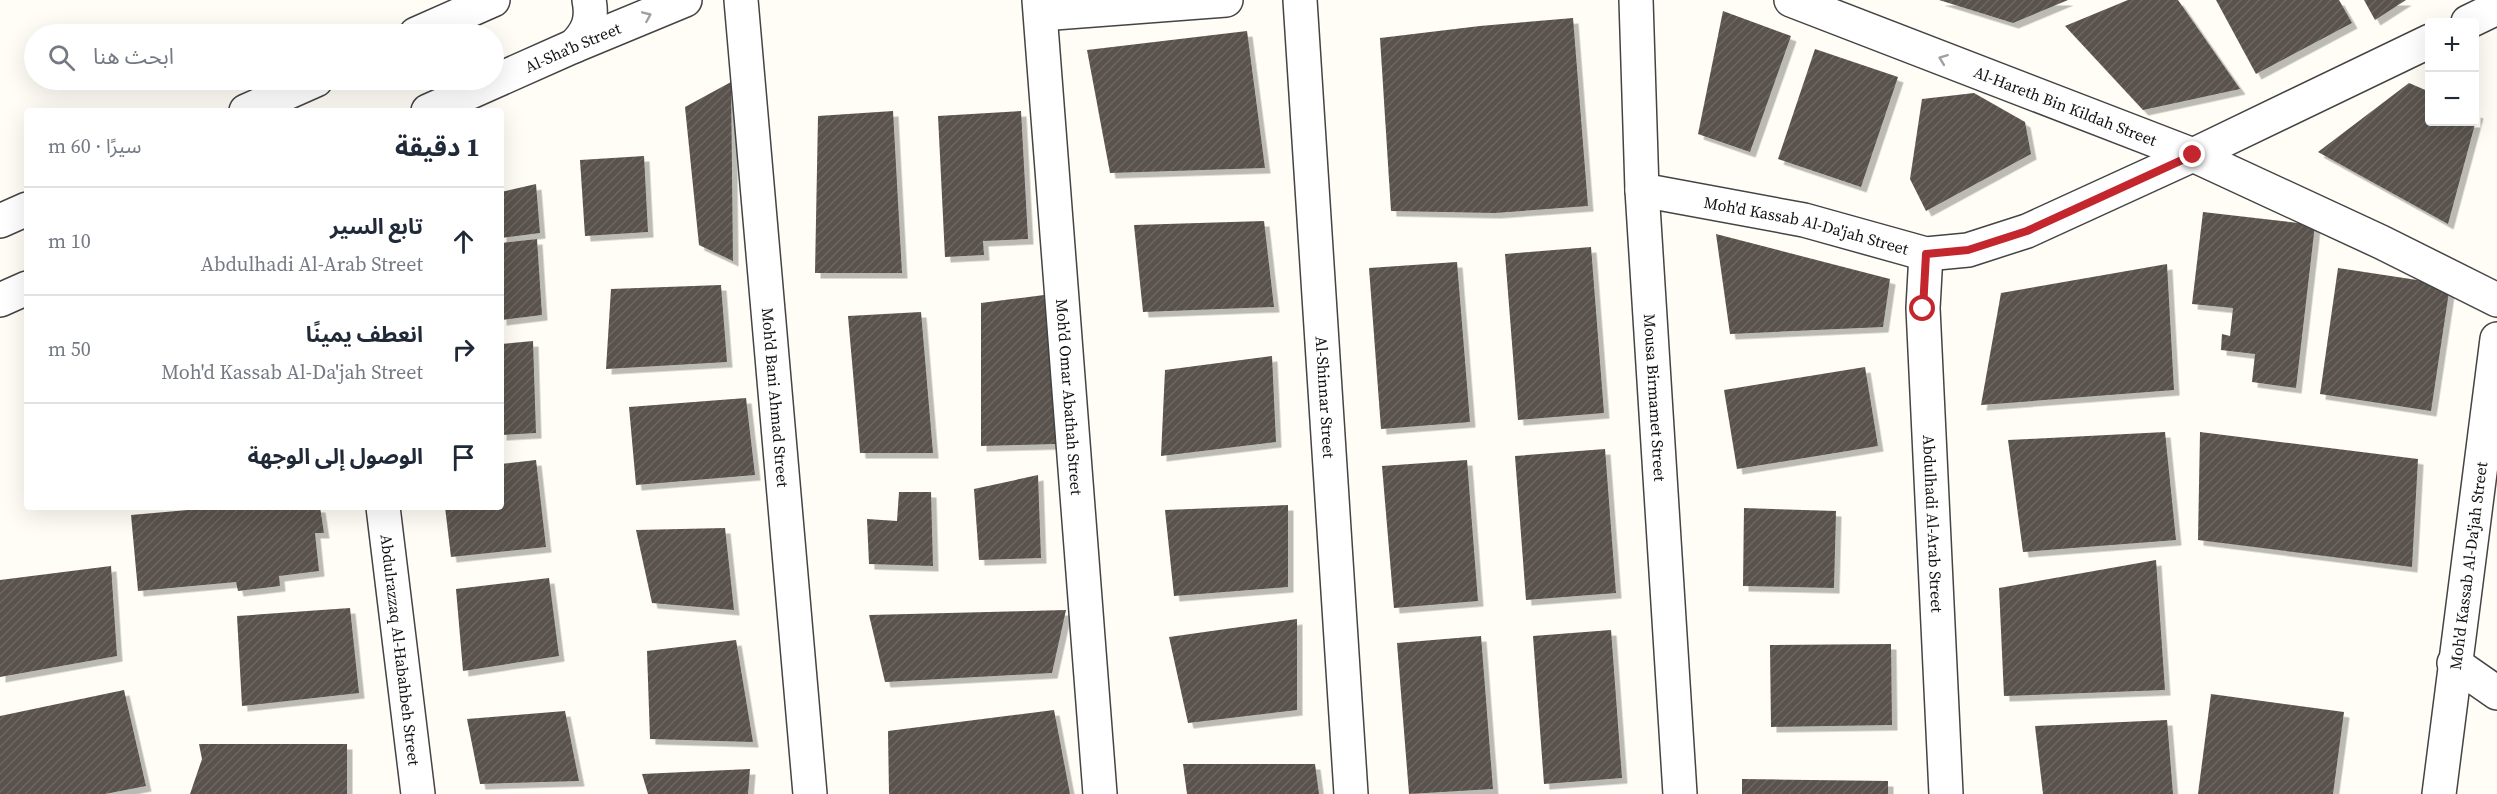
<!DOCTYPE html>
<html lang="ar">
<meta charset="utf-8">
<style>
:root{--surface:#fff;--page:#f2f2f3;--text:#1f2937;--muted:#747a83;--line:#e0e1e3}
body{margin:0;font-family:"Source Serif 4","Noto Sans Arabic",serif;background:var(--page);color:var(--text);direction:rtl}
.controls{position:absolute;right:18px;top:18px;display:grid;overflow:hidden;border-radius:6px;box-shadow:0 6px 24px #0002}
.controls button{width:54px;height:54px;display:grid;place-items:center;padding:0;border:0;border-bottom:2px solid var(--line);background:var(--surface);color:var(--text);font:30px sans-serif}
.stop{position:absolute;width:18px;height:18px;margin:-14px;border:4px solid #c4262e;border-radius:50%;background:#fff}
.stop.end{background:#c4262e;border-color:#fff;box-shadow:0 2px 6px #0008}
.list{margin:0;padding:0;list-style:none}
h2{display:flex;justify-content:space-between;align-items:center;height:78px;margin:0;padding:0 24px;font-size:26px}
h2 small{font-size:20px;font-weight:400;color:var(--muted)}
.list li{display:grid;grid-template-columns:39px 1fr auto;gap:18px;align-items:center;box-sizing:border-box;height:108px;padding:0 24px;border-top:2px solid var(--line)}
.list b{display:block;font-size:22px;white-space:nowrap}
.list p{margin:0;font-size:20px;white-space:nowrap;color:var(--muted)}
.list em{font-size:20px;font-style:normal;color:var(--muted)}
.icon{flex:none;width:33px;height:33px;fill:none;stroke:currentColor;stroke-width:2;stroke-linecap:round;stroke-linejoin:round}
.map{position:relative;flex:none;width:2497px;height:794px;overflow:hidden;direction:ltr}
.search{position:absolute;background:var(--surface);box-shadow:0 6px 24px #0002;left:24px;top:24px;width:480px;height:66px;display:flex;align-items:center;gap:15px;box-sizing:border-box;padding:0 21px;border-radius:33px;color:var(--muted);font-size:22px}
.panel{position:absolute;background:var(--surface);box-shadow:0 6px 24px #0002;left:24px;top:108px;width:480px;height:402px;border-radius:6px;direction:rtl}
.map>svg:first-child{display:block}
.building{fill:url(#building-hatch);filter:url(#shadow)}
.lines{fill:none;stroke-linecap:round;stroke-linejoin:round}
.minor-casing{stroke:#444;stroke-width:36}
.minor{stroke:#fff;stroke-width:33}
.oneway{stroke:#a0a0a0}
.route{stroke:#c4262e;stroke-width:8}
.labels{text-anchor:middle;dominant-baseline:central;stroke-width:6;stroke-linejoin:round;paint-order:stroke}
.street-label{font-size:16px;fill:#111;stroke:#fff}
</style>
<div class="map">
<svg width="2497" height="794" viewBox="0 0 2497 794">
<defs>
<pattern id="building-hatch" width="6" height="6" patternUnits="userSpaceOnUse" patternTransform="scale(1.5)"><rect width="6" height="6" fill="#5a524d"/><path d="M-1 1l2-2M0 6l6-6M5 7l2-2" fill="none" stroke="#6d6662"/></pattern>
<filter id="shadow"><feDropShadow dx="5.5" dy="5.5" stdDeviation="0" flood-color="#0004"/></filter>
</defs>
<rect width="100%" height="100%" fill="#fffdf5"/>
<g class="building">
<path d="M1939,0h129l-55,23z"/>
<path d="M2128,0h50l62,89 -97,21 -78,-84z"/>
<path d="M2216,0h123l13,23 -96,51z"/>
<path d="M2364,0h42l-31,20z"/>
<path d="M1723,11l68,25 -41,116 -52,-18z"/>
<path d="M1573,18l15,188 -93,7 -104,-2 -11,-173 100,-12z"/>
<path d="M1247,31l18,137 -155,5 -23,-123z"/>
<path d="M1815,49l83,28 -37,110 -83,-28z"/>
<path d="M731,82l2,179 -34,-16 -14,-138z"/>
<path d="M2409,83l21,9v30h45v-10l3,1 -30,111 -130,-72z"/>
<path d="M1974,93l51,29 6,32 -105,57 -16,-32 12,-80z"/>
<path d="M893,111l9,162h-87l3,-157z"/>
<path d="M1021,111l7,128 -45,2 1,14 -39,2 -7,-141z"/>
<path d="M644,156l4,76 -63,4 -5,-76z"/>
<path d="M536,184l4,49 -39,5v-46z"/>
<path d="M2203,212l112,13 -19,163 -44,-6 3,-28 -34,-4 1,-16 8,2 3,-28 -41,-4z"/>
<path d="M1264,221l10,86 -131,5 -9,-87z"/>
<path d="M1716,234l174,45 -7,48 -153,7z"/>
<path d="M537,239l5,76 -41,5v-77z"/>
<path d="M1591,247l13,166 -86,7 -13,-166z"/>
<path d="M1457,262l13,160 -89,7 -12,-161z"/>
<path d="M2167,264l7,126 -193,15 20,-112z"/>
<path d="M2338,268l112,17 -19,126 -111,-17z"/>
<path d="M721,285l6,77 -121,7 5,-80z"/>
<path d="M1052,294l4,150 -75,2v-143z"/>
<path d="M921,312l12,141h-73l-12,-137z"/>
<path d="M533,341l3,92 -35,2v-91z"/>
<path d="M1272,356l4,86 -115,14 4,-86z"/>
<path d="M1865,367l13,79 -141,23 -13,-79z"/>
<path d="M746,398l9,77 -119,10 -7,-78z"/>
<path d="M2165,432l11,108 -153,12 -15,-112z"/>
<path d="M2200,432l218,27 -6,108 -214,-27z"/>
<path d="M1605,449l11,144 -90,7 -11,-144z"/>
<path d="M536,460l10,87 -95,10 -6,-50h56v-43z"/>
<path d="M1467,460l11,141 -84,7 -12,-142z"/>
<path d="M1038,475l3,83 -62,2 -5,-71z"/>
<path d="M899,492h32l2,74 -64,-2 -2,-45 30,2z"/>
<path d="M1288,505v82l-114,9 -9,-86z"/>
<path d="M222,507h98l4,26h-9l4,38 -40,5 1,10 -42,5 -2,-9 -98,9 -7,-76z"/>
<path d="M1744,508l92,3 -2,77 -91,-2z"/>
<path d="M725,528l9,82 -82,-7 -16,-73z"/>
<path d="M2156,560l9,130 -161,6 -5,-108z"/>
<path d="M111,566l6,90 -117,21v-97z"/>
<path d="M549,578l10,78 -96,15 -7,-82z"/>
<path d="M350,608l9,85 -117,13 -5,-90z"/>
<path d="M1066,610l-14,63 -167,9 -16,-67z"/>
<path d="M1297,619v91l-109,13 -19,-86z"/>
<path d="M1611,630l11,148 -78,6 -11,-148z"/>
<path d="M1481,636l12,153 -84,5 -12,-151z"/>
<path d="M736,640l17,102 -103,-3 -3,-88z"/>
<path d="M1891,644l1,81 -121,2 -1,-82z"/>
<path d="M124,690l22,96 -41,8h-105v-78z"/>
<path d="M2211,694l133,18 -11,82h-135z"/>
<path d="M1054,710l16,84h-181l-1,-63z"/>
<path d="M565,711l14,70 -99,3 -13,-65z"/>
<path d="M2167,720l6,74h-130l-8,-68z"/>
<path d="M199,744h148v50h-157l12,-35z"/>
<path d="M1183,764h132l4,30h-132z"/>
<path d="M750,769l-2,25h-100l-6,-20z"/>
<path d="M1742,779l146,2v13h-146z"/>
</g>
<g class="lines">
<defs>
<g id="minor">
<path id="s1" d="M741,0l69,794"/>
<path id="s2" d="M1039,0l61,794"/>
<path id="s3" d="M1300,0l51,794"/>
<path id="s4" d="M1636,0l6,190 38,604"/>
<path id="s5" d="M1791,0l402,155 188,87 116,58"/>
<path d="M1041,14l185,-14"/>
<path d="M2468,22l29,-14"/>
<path d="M416,34l77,-34"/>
<path d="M574,46c14,-14 19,-26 15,-46"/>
<path d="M246,111l70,-31"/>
<path id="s6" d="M428,111l146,-65 111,-46"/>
<path id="s7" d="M1642,190l162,30 122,34 42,-4 59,-19 166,-76 237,-114"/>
<path d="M0,221l27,-12"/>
<path id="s8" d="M1926,254l-3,54 23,486"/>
<path d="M0,300l27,-12"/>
<path id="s9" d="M383,507l35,287"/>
<path d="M2454,663l43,30"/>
<path id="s10" d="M2439,794l58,-455"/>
</g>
</defs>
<use href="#minor" class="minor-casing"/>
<use href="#minor" class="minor"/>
</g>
<defs><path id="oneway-chevron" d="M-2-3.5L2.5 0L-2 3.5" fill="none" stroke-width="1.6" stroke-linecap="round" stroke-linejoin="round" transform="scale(1.5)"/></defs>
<g class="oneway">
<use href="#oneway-chevron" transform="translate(647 16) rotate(-23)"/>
<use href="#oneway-chevron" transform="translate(1943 59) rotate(-159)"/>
</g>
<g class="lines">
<path class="route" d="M1923,309l3,-55 42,-4 59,-19 166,-76"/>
</g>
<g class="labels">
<g class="street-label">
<text stroke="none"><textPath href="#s6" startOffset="158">Al-Sha'b Street</textPath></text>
<text stroke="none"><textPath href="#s5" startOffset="294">Al-Hareth Bin Kildah Street</textPath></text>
<text stroke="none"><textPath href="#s7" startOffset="168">Moh'd Kassab Al-Da'jah Street</textPath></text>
<text stroke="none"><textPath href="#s1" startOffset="399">Moh'd Bani Ahmad Street</textPath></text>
<text stroke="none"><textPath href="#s2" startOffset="398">Moh'd Omar Abathah Street</textPath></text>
<text stroke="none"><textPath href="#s3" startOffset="398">Al-Shinnar Street</textPath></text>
<text stroke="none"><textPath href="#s4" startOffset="398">Mousa Birmamet Street</textPath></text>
<text stroke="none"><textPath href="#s8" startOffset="270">Abdulhadi Al-Arab Street</textPath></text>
<text stroke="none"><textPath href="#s10" startOffset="230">Moh'd Kassab Al-Da'jah Street</textPath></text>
<text stroke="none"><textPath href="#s9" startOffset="144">Abdulrazzaq Al-Habahbeh Street</textPath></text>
</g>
</g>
</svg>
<div class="controls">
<button>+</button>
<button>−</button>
</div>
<div class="stop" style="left:1923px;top:309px"></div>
<div class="stop end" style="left:2193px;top:155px"></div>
<div class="search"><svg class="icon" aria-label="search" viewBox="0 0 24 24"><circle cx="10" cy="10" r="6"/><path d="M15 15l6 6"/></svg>ابحث هنا</div>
<section class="panel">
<h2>1 دقيقة<small>سيرًا · 60 m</small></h2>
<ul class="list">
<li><svg class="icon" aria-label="ahead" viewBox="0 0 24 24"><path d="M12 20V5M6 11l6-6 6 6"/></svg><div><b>تابع السير</b><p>Abdulhadi Al-Arab Street</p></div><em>10 m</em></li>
<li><svg class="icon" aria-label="right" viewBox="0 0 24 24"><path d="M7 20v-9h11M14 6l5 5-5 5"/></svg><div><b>انعطف يمينًا</b><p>Moh'd Kassab Al-Da'jah Street</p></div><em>50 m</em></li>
<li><svg class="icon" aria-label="arrive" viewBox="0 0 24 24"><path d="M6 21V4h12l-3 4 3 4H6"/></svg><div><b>الوصول إلى الوجهة</b></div></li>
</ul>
</section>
</div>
